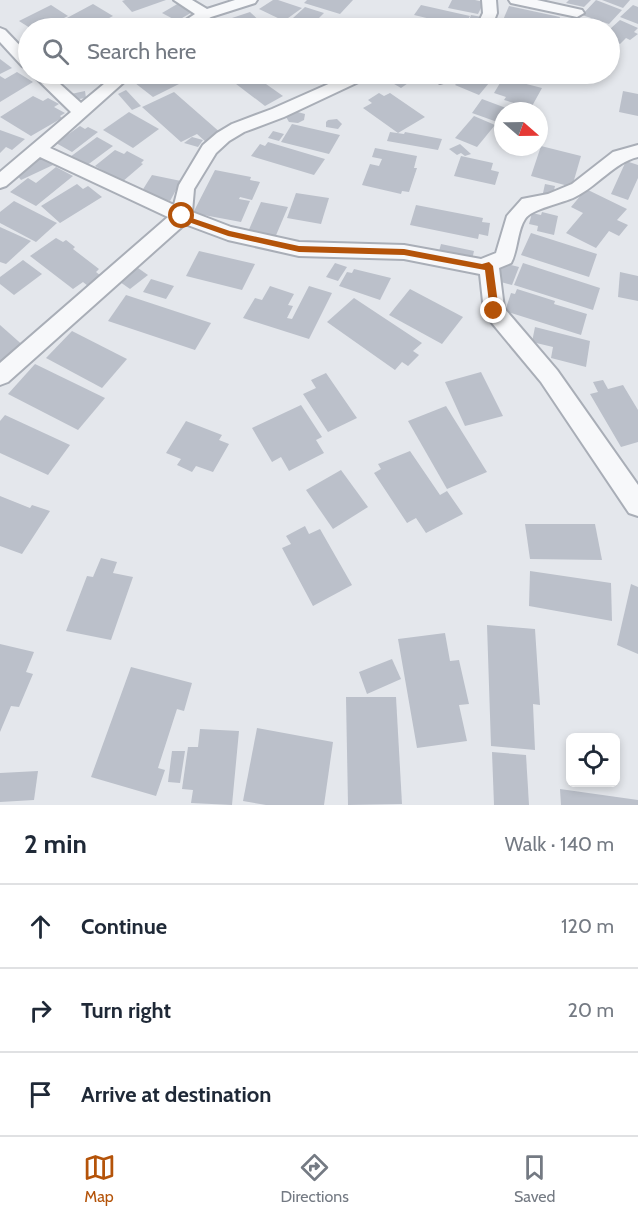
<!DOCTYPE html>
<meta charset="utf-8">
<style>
:root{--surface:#fff;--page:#f2f2f3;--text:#1f2937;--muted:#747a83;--line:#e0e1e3;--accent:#b45309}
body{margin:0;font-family:Cabin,sans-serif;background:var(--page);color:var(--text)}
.controls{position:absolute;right:18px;bottom:18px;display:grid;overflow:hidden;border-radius:9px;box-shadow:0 3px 9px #0003}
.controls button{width:54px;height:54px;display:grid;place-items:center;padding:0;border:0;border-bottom:2px solid var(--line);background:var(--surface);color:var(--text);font:30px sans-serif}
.compass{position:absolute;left:494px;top:102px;width:54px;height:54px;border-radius:50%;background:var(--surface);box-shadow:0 3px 9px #0003;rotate:110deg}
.stop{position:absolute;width:18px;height:18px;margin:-14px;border:4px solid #b45309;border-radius:50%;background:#fff}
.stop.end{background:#b45309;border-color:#fff;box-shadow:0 2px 6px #0008}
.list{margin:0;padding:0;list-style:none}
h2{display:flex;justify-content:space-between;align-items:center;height:78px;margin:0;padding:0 24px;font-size:26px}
h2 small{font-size:20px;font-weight:400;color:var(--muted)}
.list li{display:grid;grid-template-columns:39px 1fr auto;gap:18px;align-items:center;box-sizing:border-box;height:84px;padding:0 24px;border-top:2px solid var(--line)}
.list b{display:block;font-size:22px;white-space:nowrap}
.list em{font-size:20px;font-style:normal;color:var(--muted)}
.icon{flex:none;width:33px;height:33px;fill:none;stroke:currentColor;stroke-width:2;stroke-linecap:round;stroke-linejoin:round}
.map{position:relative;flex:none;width:638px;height:805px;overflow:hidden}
.search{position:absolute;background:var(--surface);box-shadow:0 3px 9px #0003;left:18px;right:18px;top:18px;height:66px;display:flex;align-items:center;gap:15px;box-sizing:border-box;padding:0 21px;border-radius:33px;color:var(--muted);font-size:22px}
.sheet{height:330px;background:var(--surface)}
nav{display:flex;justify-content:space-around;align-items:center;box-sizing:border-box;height:84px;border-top:2px solid var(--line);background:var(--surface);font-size:16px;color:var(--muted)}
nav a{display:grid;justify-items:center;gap:3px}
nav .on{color:var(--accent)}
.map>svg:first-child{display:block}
.building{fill:#bbc0ca}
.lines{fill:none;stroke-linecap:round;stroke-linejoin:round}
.street-casing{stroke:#a9aeb7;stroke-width:4}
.street{fill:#f7f8fa;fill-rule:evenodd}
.route{fill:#b45309}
</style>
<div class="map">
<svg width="638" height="805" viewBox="0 0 638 805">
<rect width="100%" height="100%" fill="#e4e7ec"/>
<g class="building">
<path d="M125,0h41l-34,12 -10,-11z"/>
<path d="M273,0h5l24,8 -18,13 -25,-12z"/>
<path d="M307,0h46l-13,14 -36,-11z"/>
<path d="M452,0h23l9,2 -6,12 -30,-6z"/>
<path d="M569,0h22l-7,7 -18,-4z"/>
<path d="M596,0l26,10 -13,14 -6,-2 -3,4 -12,-5 3,-3 -9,-3z"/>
<path d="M602,0h28l-7,8z"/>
<path d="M179,3l15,8 -17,10 -15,-8z"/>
<path d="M93,4l20,12 -23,12h-9l-16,-9z"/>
<path d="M51,5l17,11 -24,12h-14l-11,-7z"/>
<path d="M421,5l49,11 -6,11 -50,-12z"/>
<path d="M633,5l5,2v17l-18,-7z"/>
<path d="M509,6l51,11 -4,11h-13l-40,-8z"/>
<path d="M305,7l19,6 -11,11 -20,-6z"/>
<path d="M250,12l15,14 -7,2h-24l-8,-8z"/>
<path d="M471,15l11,2 -4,11h-12z"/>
<path d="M333,19l32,9h-44l4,-5 4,1z"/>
<path d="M422,20l10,2 20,6h-38z"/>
<path d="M620,20l18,8 -4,4 4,2 -8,6 -4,-2 -6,6 -10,-5v-10z"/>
<path d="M225,22l3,6h-31z"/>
<path d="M0,59l12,9 -12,6z"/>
<path d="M17,72l16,10 -33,20v-26l5,3z"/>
<path d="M155,74h24l8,6 -34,17 -18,-14z"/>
<path d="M223,74h29l31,22 -18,10z"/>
<path d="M377,74h27l10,5 -13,9z"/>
<path d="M465,74l24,9 -10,12 -24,-10z"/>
<path d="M503,78l39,10 -11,20 -27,-8 2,-3 -12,-4z"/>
<path d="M126,90l15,16 -9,4 -14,-16z"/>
<path d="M85,91l1,7 -14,2 -1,-6z"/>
<path d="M623,91l15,3v22l-19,-4z"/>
<path d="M174,92l48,42 -16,8 -9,-8 -16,8 -39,-35z"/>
<path d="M379,93l5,3 6,-3 35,24 -27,16 -35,-25 9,-5 -4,-3z"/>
<path d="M33,96l10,5 5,-3 11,6 -5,3 11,6 -5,3 2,2 -31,18 -31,-19z"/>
<path d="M482,99l32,12h-11v13l-31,-11z"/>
<path d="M294,111l11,3 -1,6 -6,3 -9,-1 -3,-5z"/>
<path d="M129,112l30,17 -26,19 -30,-18z"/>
<path d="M474,116l21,9 -18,22 -22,-9z"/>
<path d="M337,119l5,5 -4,5 -12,-2v-5l2,-2z"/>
<path d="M292,124l48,11 -11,19 -48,-12z"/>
<path d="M80,126l5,3 3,-2 10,5 -26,20 -16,-9z"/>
<path d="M0,130l25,9 -13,11 -6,-3 -6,6z"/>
<path d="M273,131l11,3 -5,7 -11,-3z"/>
<path d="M390,132l14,2 1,-2 37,7 -4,11 -51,-9z"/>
<path d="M97,137l16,9 -27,20 -16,-9z"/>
<path d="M192,137l11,3 -5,7 -14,-4z"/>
<path d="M268,142l57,17 -11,16 -63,-19 9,-12 5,2z"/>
<path d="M460,144l11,10 -6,2 -4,-3 -4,2 -8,-6z"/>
<path d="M541,146l40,10 -9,31 -41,-11z"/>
<path d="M375,148l42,8 -3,12h3l-8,24 -7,-1 -1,3 -39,-9 8,-21 9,2 3,-7 -10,-2z"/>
<path d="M115,150l9,4 3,-3 17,9 -3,3 2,1 -21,18 -27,-16z"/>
<path d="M46,156l7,9 -32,15 -7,-9z"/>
<path d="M461,156l32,7 -2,7 8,2 -4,13 -41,-9z"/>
<path d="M626,161l12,4v13l-10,22 -17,-6z"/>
<path d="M56,167l17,9 -37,30 -26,-14 18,-14 8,5z"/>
<path d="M215,170l36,7 -1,3 10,2 -8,18 -12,-3 -1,2 11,2 -9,21 -48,-9z"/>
<path d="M152,175l29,6 -11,20 -30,-7z"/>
<path d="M77,184l6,5 5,-3 14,11 -42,26 -19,-17z"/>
<path d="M545,184l10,2 -2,9 -10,-2z"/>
<path d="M586,189l41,20 -10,11 11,5 -9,11 -10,-5 -13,17 -30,-15 17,-20 -12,-6z"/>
<path d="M296,193l33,5 -8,26 -34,-6z"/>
<path d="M14,201l43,22 -21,19 -36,-19v-11z"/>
<path d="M261,202l27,5 -14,33 -27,-6z"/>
<path d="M416,205l67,13 -1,4 8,1 -2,13 -9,-2 -1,5 -68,-14z"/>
<path d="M542,212l16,4 -4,19 -17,-4 1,-5 -9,-2 3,-11 9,2z"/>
<path d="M0,227l31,14 -25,23 -6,-2z"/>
<path d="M531,233l66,21 -8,23 -68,-22z"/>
<path d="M56,238l7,4 3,-2 9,7 -2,2 26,20 -3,3 5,4 -13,10 -5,-4 -10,7 -43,-33z"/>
<path d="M441,244l33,7 -4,18 -34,-7z"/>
<path d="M199,251l56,13 -13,26 -56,-14z"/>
<path d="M23,260l19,14 -28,21 -14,-11v-7z"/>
<path d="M335,263l12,4 -9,14 -12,-4z"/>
<path d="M503,263l16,4 -7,18 -15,-4z"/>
<path d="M523,263l77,25 -7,22 -79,-25z"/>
<path d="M138,268l10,7 -18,14 -10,-7z"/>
<path d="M354,269l37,9 -11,22 -41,-14 8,-14 5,1z"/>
<path d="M620,272l18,4v25l-20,-4z"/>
<path d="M151,279l23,7 -8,13 -23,-7z"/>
<path d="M270,286l24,8 -6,11 5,1 -6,12 5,1 17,-33 23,7 -23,46 -66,-21 12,-20 7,2z"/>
<path d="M410,289l53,28 -21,27 -53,-29z"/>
<path d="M517,289l38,12 -1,3 33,10 -6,21 -76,-24 6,-18 4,1z"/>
<path d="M126,295l85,28 -16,27 -87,-29z"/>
<path d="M354,298l68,45 -9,8 6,4 -11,11 -6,-4 -7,8 -68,-48z"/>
<path d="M0,325l26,23 -26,19z"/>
<path d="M535,327l55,14 -4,26 -35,-9 2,-11 -21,-5z"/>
<path d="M72,331l55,28 -25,29 -56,-30z"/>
<path d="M35,364l70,34 -27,32 -70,-36z"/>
<path d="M481,372l22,44 -38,10 -20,-44z"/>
<path d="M326,373l31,45 -29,14 -25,-38 13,-6 -5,-8z"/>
<path d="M603,380l5,9 15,-4 15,25v32l-17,5 -31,-53 8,-2 -5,-10z"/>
<path d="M301,405l21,32 -6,3 8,13 -35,18 -8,-14 -9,5 -20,-34z"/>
<path d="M446,406l41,66 -40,17 -39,-68z"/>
<path d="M5,415l65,30 -22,30 -48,-22v-32z"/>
<path d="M186,421l36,14 -3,5 10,4 -16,28 -17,-6 -4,6 -15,-7 4,-6 -15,-6z"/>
<path d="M410,451l30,44 7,-4 16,23 -37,19 -10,-15 -9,5 -33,-50 7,-4 -3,-5z"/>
<path d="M341,470l27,37 -35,22 -27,-39z"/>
<path d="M0,496l30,12 2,-3 18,6 -28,43 -22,-8z"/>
<path d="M525,524h70l7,36 -72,-1z"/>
<path d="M305,526l4,8 11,-5 32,56 -39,21 -31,-58 9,-4 -5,-8z"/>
<path d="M101,558l16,4 -4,11 20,4 -22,63 -45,-9 21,-55 6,1z"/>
<path d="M530,571l81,12 1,38 -83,-15z"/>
<path d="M631,584l7,3v67l-21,-9z"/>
<path d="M487,625l48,4 5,76 -7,-1 2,46 -44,-4z"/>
<path d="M445,633l5,28 9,-1 10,44 -10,1 8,36 -50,7 -19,-109z"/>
<path d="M0,644l34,8 -8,20 7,2 -14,33 -8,-1 -11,26z"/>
<path d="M392,659l9,20 -34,15 -8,-22z"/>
<path d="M131,667l61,16 -8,28 -7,-2 -19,59 7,2 -9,26 -65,-19z"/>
<path d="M346,697h50l6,107 -54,1z"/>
<path d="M257,728l76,14 -9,63h-58l-23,-4z"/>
<path d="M200,729l39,2 -7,74 -41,-2 2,-13 -11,-1 6,-42h10z"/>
<path d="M172,751h13l-5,32 -12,-1z"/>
<path d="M492,752l34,3 3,50h-35z"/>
<path d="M38,771l-4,29 -34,2v-29z"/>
<path d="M560,789l78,11v5h-77z"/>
</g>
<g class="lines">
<defs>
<g id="street">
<path d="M174,0h18l15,9 28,-9h22l-2,3 -44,14 -19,11h-18l21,-14z"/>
<path d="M482,0h14l1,13 -6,15h-15l7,-15z"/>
<path d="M509,0h28l45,10 2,3 -7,4 -66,-14z"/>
<path d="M0,28l5,2 23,24v14l-6,-2 -22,-24z"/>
<path d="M32,74h17l32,29 35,-29h17l-83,74 124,57 5,-20 24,-40 14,-12 15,-9 40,-15 79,-35h20l-2,3 -85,40 -40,15 -15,9 -13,12 -22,36 -2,23 39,15 68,15 105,3 77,14 15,-6 11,-37 15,-17 26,-5 24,-10 41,-32 25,-7v12c-25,6 -40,29 -63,40 -12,6 -44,12 -50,22 -8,12 -7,31 -14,44l-12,5 5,40 53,62 81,115v31l-9,-3 -88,-131 -54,-65 -3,-6 -4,-37 -76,-15 -105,-3 -71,-16 -43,-16 -177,158 -8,3v-22l168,-146 -128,-60 -34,29 -6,2v-16l71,-60z"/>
<path d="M436,74h18l-8,7 -6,2 -8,-5z"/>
</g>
</defs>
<use href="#street" class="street-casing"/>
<use href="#street" class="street"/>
</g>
<path class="route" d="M180,214l50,17 69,15 105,3 78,15 7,-2 4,4 6,45 -5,4 -4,-4 -5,-41 -81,-15 -105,-3 -71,-16 -48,-17z"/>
</svg>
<div class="controls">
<button><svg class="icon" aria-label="locate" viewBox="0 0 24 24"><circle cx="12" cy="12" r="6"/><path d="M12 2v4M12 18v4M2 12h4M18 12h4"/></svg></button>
</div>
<svg class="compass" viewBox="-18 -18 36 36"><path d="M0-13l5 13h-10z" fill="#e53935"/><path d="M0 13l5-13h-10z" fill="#747a83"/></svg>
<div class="stop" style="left:182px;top:216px"></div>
<div class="stop end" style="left:494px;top:311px"></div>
<div class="search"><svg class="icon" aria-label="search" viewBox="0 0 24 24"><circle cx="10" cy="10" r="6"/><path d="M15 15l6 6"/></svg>Search here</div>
</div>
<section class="sheet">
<h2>2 min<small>Walk · 140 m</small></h2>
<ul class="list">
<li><svg class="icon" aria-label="ahead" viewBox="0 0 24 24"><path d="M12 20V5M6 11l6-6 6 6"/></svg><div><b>Continue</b></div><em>120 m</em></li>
<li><svg class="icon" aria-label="right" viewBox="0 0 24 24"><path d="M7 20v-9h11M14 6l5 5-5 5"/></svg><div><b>Turn right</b></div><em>20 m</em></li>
<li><svg class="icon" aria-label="arrive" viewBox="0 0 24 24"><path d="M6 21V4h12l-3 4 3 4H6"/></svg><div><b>Arrive at destination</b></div></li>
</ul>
</section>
<nav>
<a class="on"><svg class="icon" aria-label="map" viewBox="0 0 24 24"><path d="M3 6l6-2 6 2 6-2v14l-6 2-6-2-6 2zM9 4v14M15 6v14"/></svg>Map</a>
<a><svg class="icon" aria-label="directions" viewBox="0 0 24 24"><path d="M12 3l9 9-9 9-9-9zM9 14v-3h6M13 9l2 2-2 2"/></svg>Directions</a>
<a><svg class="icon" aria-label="saved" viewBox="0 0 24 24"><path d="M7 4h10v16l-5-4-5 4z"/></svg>Saved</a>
</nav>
